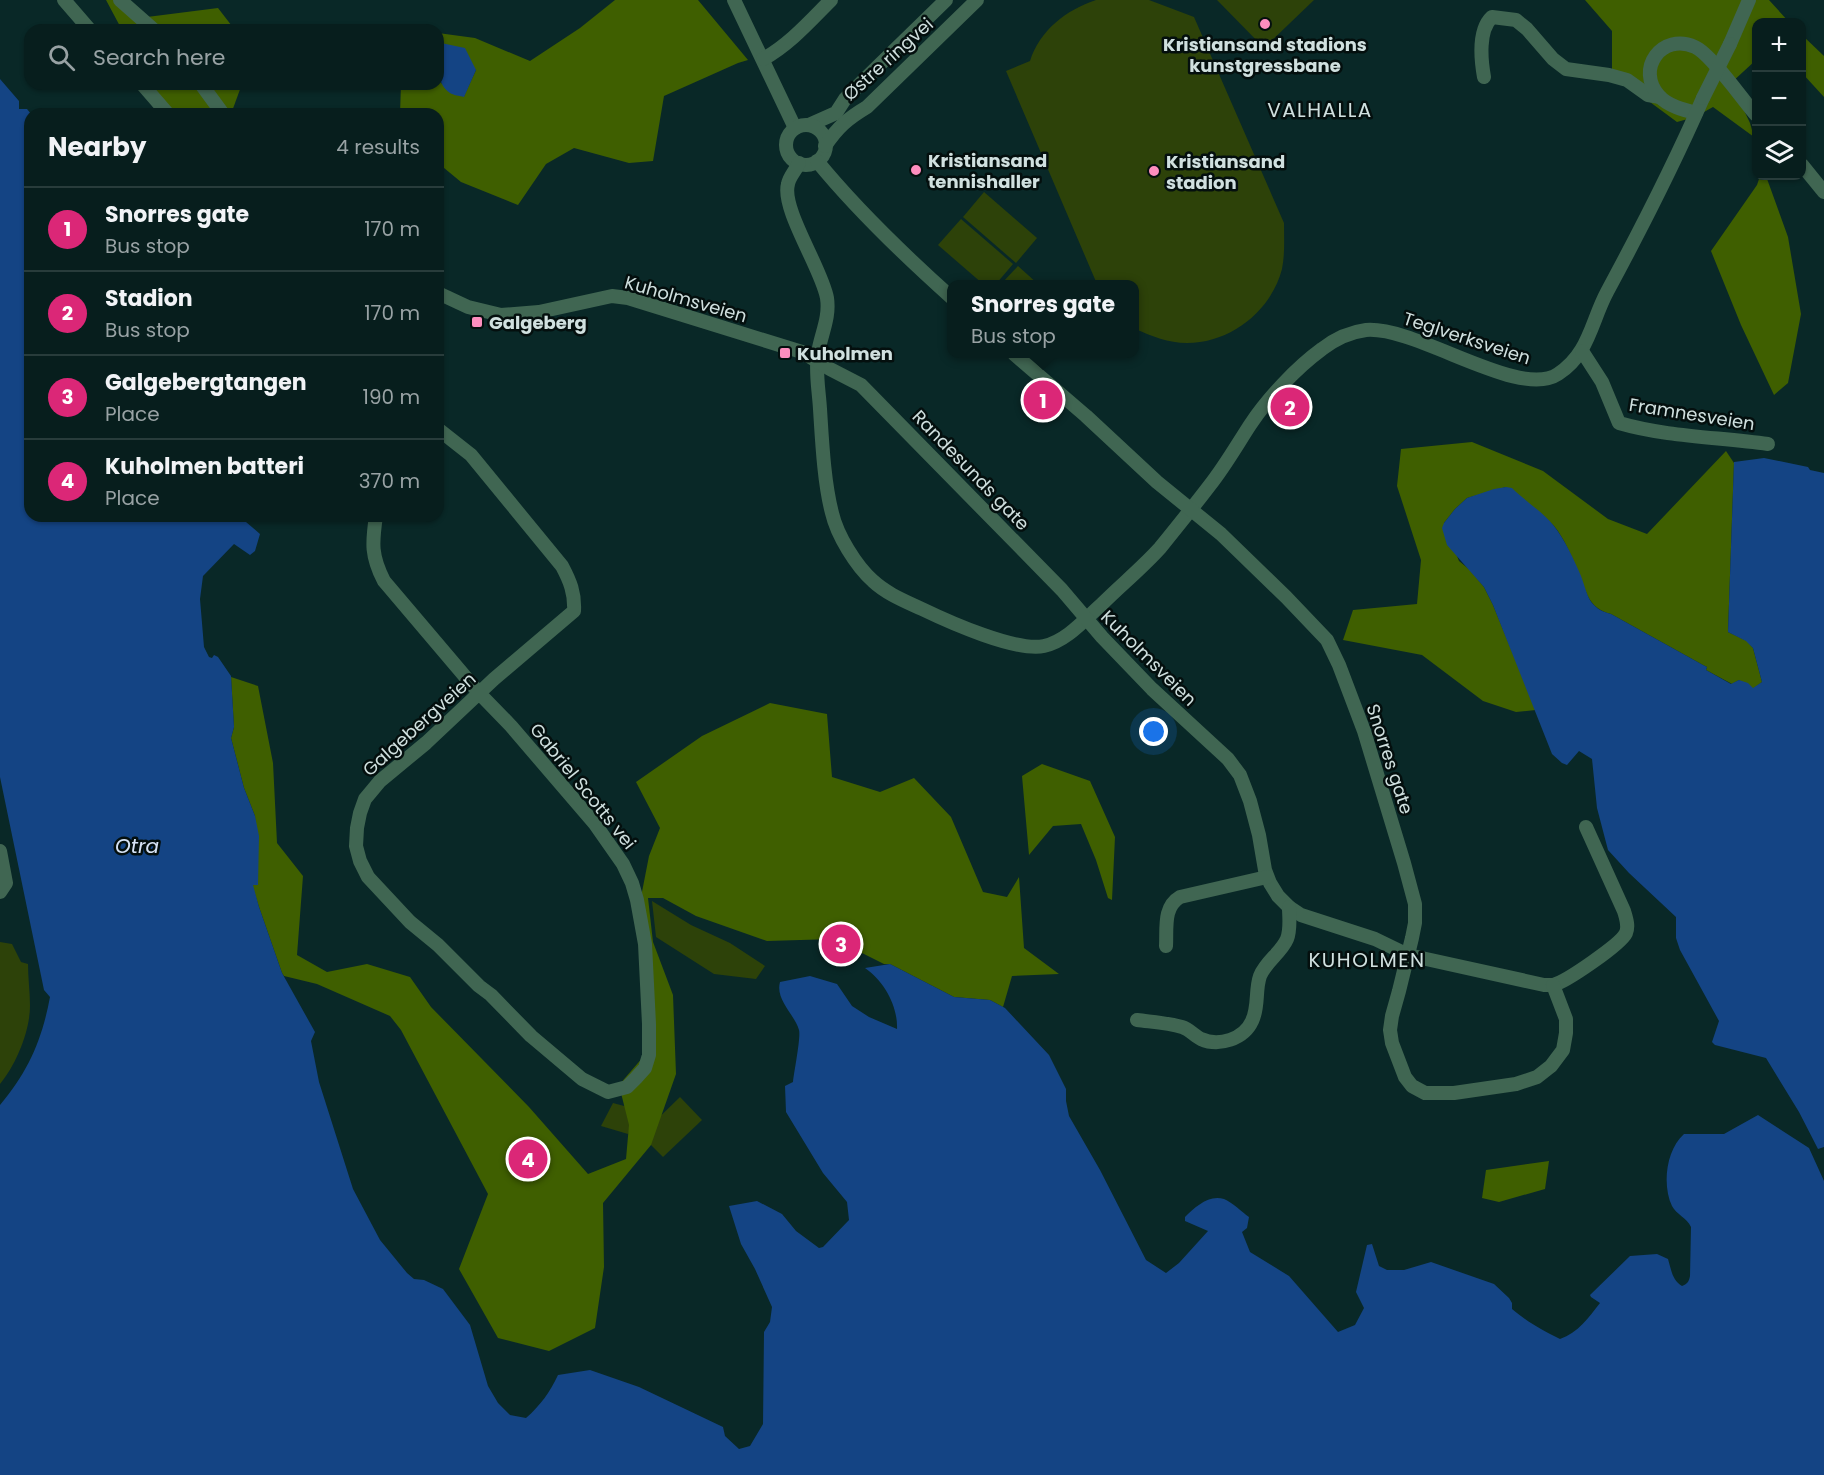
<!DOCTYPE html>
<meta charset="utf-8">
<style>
:root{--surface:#071e1d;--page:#102726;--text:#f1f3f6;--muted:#98a2a4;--line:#283c3b;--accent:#db2777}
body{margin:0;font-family:Poppins,sans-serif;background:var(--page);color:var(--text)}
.controls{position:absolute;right:18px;top:18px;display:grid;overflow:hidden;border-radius:12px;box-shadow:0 2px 4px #0004}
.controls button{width:54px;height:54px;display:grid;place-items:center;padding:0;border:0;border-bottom:2px solid var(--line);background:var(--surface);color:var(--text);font:30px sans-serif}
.you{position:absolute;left:1154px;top:732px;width:21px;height:21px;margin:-15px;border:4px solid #fff;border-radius:50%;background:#1a73e8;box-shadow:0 0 0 9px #1a73e833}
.badge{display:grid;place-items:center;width:39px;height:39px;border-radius:50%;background:var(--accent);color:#fff;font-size:20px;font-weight:700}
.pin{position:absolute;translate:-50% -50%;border:3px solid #fff;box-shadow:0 2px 6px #0006}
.popup{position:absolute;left:947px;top:280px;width:192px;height:78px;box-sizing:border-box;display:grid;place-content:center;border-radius:12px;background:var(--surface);filter:drop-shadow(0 2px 4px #0005);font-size:20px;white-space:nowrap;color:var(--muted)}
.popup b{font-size:22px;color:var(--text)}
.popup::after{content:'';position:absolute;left:50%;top:100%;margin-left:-12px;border:12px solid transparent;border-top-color:var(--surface)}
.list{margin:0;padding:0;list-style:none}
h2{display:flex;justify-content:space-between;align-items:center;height:78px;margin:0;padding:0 24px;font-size:26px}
h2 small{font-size:20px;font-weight:400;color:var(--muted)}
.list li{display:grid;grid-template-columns:39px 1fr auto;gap:18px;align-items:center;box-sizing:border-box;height:84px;padding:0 24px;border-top:2px solid var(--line)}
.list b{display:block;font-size:22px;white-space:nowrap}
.list p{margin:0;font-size:20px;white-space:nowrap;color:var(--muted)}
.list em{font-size:20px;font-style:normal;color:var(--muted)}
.icon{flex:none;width:33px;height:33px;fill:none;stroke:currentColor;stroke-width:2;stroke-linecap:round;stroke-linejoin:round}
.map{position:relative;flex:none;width:1824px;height:1475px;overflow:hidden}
.search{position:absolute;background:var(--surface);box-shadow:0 2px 4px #0004;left:24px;top:24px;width:420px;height:66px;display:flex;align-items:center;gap:15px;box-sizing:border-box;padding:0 21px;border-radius:18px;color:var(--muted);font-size:22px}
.panel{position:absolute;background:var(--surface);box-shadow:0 2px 4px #0004;left:24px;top:108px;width:420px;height:414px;border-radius:18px}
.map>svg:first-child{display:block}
.green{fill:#2d4209}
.forest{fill:#3f5f00}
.water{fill:#144484}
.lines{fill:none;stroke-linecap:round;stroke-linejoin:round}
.minor{stroke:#406652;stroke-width:14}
.minor-bridge{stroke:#406652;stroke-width:14}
.poi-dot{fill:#fd8ebe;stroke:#040f0e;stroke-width:2}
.labels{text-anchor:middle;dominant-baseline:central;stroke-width:5;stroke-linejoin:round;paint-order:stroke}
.poi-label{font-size:18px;font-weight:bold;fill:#d0e0df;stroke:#040f0e;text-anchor:start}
.street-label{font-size:18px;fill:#d0e0df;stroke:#040f0e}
.neighbourhood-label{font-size:20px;letter-spacing:1.5px;fill:#d0e0df;stroke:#040f0e}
.water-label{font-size:20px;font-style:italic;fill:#d6e3f6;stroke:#040f0e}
</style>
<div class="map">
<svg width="1824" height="1475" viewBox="0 0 1824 1475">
<rect width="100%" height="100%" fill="#092827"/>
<g class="green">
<path d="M1096,0h53l45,17 90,206c0,16 1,31 -2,46 -11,42 -51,74 -95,74 -19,0 -35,-7 -52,-14l-1,-45h-37l-91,-213 24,-10c10,-31 36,-51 66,-61z"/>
<path d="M1217,0h97l-50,48z"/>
<path d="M984,192l53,46 -21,25 -53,-46z"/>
<path d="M961,219l52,45 -17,20h-13l-45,-39z"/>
<path d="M1018,266l20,18h-37z"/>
<path d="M652,901l39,24 39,18 35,23 -9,13 -42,-5 -58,-37z"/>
<path d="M0,942l12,2 9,18 7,2c0,14 2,28 2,42 0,25 -14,59 -30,78z"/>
<path d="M680,1097l22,23 -39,37 -22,-22z"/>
<path d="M613,1103l26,7 -11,24 -27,-8z"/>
</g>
<g class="forest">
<path d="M106,0h23l18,17 71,-9 17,22h-113z"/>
<path d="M615,0h83l50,60 -10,3 -74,33 -11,65 -24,2 -55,-15 -28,16 -28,41 -57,-23 -23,-19v-49h-38l1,-30h37v-11l3,10 23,13 12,-26 -35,-27 -3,5v-15l37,5 55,23 50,-33z"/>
<path d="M1585,0h184l20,22h-33v38l-25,23 19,40 4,14 -41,-30 -18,10 -18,5 -65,-48v-43z"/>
<path d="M1802,35l22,21v41l-22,-24z"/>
<path d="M151,84h91l-11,30h-63z"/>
<path d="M1760,176h6l22,61 13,77 -13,69 -14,12 -33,-70 -30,-74 46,-66z"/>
<path d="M1472,442l71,29 65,48 39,15 79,-83 8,12 -6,169 19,9 6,7 9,34 -9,7 -14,-9 -7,4 -26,-14 1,-3 -4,-2 -92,-51c-24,-6 -24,-23 -33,-42 -6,-15 -14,-34 -24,-46 -13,-14 -33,-27 -48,-39l-39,11 -12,11 -11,14 15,38 11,9 14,17 9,18 43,105 -20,2 -33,-11 -61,-46 -79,-15 10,-30 64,-6 4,-44 -24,-74 4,-37z"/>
<path d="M231,677l27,9 15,77 4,80 26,33 -6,79 30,17 40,-8 43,13 21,30 98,100 59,67 38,-15 3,-34 -10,-40 25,-29 -3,-159 8,-41 11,-28 -24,-46 66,-46 68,-33 57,11 5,63 48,15 34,-14 37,39 32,75 24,5 12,-20 5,71 35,26 -47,2 -9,31 -13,-7 -36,-3 -64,-33h-6l-50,-25 -67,2 -71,-25 -33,-18h-15l5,44 20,53 3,79 -25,71 -48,58 1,64 -9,61 -46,23 -51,-13 -39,-69 29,-75 -87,-164 -11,-14 -73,-32 -33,-8 -2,-3 -23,-66 -7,-22h6l-3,-69 -11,-28 -13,-50 3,-11z"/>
<path d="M1042,764l48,17 25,56 -3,63 -4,-2 -12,-38 -15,-36 -28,2 -24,29 -7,-79z"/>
<path d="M1549,1161l-4,28 -46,13 -17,-4 4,-28z"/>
</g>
<g class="water">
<path d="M441,43l24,5 11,22 -12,27c-4,-1 -11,-2 -14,-4 -14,-9 -16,-37 -9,-50z"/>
<path d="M0,79l19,22v8h8l4,5 -1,402h218l-2,6 14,12 -5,17 -5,4 -16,-11 -31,32 -3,23 4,48 5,10 3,1 2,-3 4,2 13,19 3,51 -3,11 13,50 11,28 4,20 -1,49h-5l6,22 23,66 33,59 -4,9 8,41 34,107 27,51 27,33 7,6 10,1 19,9 27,36 18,61 10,17 12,12 16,3c14,-12 24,-26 32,-43l32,-5 49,17 84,40 2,9 14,13 11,-3 13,-22 1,-92 6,-10 2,-15 -17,-38 -14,-25 -12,-38 28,-5 25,13 14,17 23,17 4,-1 26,-27 -2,-18 -24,-29 -37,-61 -1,-26 8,-4c1,-10 8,-45 6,-52 -4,-15 -24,-30 -19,-48l30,-6 27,8 15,22 17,11 28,12c1,-23 -13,-48 -32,-61l25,-4 64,33 36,3 15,8 44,47 17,34v12l3,15 31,54 46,90 20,13 13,-10 29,-32 -23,-10v-4c10,-10 24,-23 39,-18 8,3 18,13 25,18l-2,11 -5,4 8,20 39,24 49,56 17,-7 9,-17 -8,-16 11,-47 5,-1 7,22 8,4h17l27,-8 63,22 15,14 3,5v6c17,14 28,20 48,30 18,-6 29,-22 40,-36l-9,-6 -1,-2 40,-39 27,-2 11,5c3,10 4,21 14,27 5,-2 7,-4 8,-10l1,-49c-4,-9 -15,-13 -19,-21 -10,-21 -6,-56 12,-72h40l34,-19 51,33 15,33v294h-1824v-370c28,-33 42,-65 50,-108l-6,-7 -44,-213z"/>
<path d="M1764,458l44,9 2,3 14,3v674l-6,2 -19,-37 -33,-54 -51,-13 -3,-3 7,-21 -39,-71 -4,-12v-21l-47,-44 -21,-23 -11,-42 -5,-49 -13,-8 -12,14 -5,-2 -10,-9 -59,-149 -9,-18 -37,-42 -5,-17 2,-5 11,-14 12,-11 27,-9 12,-2 6,1c13,13 31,24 42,38 11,14 20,34 27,50 7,19 7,32 30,38l92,51 4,2 -1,3 25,14 8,-4 9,3 5,5 9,-6 -9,-34 -7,-7 -18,-9 6,-170z"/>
</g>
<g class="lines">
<g class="minor">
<path d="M64,0l26,30"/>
<path d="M120,0l34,30"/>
<path d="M734,0l61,128"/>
<path d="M1730,44l19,-44"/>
<path d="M763,59c26,-14 47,-38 68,-59"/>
<path d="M1484,77c-3,-17 -6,-47 8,-60l24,3 11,9 26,30 13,10 43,6 18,5 21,15 12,2"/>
<path d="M142,84l26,30"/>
<path d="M201,84l22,30"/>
<path d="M1696,113c-12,-3 -28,-7 -37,-17 -24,-27 3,-64 36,-49 16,7 47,52 61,68"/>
<path d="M809,125l27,-12 9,-14 20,-20 81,-79"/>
<circle cx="806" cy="145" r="20"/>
<path d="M825,146c13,-19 22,-27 42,-39l110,-107"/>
<path d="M817,161c40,49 87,94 135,137"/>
<path d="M799,163c-3,7 -10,14 -11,21 -7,25 34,85 39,114 3,20 -6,36 -9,55 -3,18 1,38 2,56 2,31 4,74 12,104 5,22 24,53 41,68 14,13 32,20 49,28 27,13 94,43 122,37 23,-5 41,-27 58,-42 19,-19 40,-36 58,-56 17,-21 34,-42 50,-63 15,-19 27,-40 40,-60 18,-27 46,-57 72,-76 13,-10 28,-17 44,-19 51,-4 153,70 192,44 31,-20 33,-52 49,-82 34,-63 67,-128 96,-194"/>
<path d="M1802,165l22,27"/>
<path d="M438,293l30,14 33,8 38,-3 73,-16 16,2 174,54 28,17 31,16 201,205 40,47 50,52 76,70 12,16 10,26 9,34 6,35 5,13 8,13 11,11 12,8 74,24 33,16 136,30c1,0 8,0 9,0 13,-3 68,-41 73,-52 3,-7 0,-15 -2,-22l-38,-84"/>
<path d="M1582,351l20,31 17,41c48,14 100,14 149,21"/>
<path d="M1014,354l72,62 71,66 64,52 65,63 41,43 12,25 25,66 40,132 11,41v19l-3,15 -13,53 -7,25 -2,14 2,13 13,34 7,9 13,7h29l62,-9 21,-7 14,-11 12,-16 3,-17v-14l-13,-34"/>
<path d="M376,516c-4,27 -5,40 8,65l95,112 32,33 84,98 28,40 9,19 5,17 8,44 4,80v31l-4,13 -9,10 -9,9 -19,5 -26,-13 -51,-43 -40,-41 -12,-9 -41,-41 -28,-23 -42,-45 -8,-16 -4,-15 1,-18 3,-15 5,-14 15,-18 46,-38 68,-64 80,-68c1,-18 -4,-30 -12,-45l-91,-111 -33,-26"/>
<path d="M0,851l6,32 -6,9"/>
<path d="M1166,946c1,-18 -3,-39 14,-49l87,-20"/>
<path d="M1137,1020c15,2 31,3 45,7 7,2 13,9 19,12 18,8 43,0 51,-18 7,-14 3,-31 8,-45 6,-15 21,-23 27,-37 4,-10 2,-21 2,-32"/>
</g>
<path class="minor-bridge" d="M1703,98l27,-54"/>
</g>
<g class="poi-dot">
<circle cx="1265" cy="24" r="6"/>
<circle cx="916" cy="170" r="6"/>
<circle cx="1154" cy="171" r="6"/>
<rect x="471" y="316" width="12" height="12" rx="3"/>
<rect x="779" y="347" width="12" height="12" rx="3"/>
</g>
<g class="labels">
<g class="poi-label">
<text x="1265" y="44" text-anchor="middle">Kristiansand stadions<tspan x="1265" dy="21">kunstgressbane</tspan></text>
<text x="928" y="160">Kristiansand<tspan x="928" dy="21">tennishaller</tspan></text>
<text x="1166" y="161">Kristiansand<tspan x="1166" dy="21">stadion</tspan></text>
<text x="489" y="322">Galgeberg</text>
<text x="797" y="353">Kuholmen</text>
</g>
<g class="street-label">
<text transform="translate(888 59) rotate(-42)">Østre ringvei</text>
<text transform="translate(686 299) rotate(16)">Kuholmsveien</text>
<text transform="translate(1467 338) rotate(18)">Teglverksveien</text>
<text transform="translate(1692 414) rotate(9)">Framnesveien</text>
<text transform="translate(971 470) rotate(46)">Randesunds gate</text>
<text transform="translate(1149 658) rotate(45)">Kuholmsveien</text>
<text transform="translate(419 724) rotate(-42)">Galgebergveien</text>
<text transform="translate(1390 759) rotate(72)">Snorres gate</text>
<text transform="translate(583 786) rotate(51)">Gabriel Scotts vei</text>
</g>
<g class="neighbourhood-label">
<text x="1320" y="110">VALHALLA</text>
<text x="1367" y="960">KUHOLMEN</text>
</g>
<g class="water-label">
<text x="137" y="846">Otra</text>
</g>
</g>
</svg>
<div class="controls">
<button>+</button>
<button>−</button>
<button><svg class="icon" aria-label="layers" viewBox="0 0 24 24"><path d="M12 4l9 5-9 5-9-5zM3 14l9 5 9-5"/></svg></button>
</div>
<div class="you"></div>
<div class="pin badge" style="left:1043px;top:400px">1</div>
<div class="popup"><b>Snorres gate</b>Bus stop</div>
<div class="pin badge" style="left:1290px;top:407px">2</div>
<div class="pin badge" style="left:841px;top:944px">3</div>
<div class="pin badge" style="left:528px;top:1159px">4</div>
<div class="search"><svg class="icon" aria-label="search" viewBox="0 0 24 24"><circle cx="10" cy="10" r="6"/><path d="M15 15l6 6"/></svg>Search here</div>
<section class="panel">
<h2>Nearby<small>4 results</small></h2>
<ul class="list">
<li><span class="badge">1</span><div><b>Snorres gate</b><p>Bus stop</p></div><em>170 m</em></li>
<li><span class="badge">2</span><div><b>Stadion</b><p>Bus stop</p></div><em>170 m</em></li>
<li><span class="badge">3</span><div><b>Galgebergtangen</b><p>Place</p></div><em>190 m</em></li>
<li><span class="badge">4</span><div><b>Kuholmen batteri</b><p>Place</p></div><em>370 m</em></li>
</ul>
</section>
</div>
